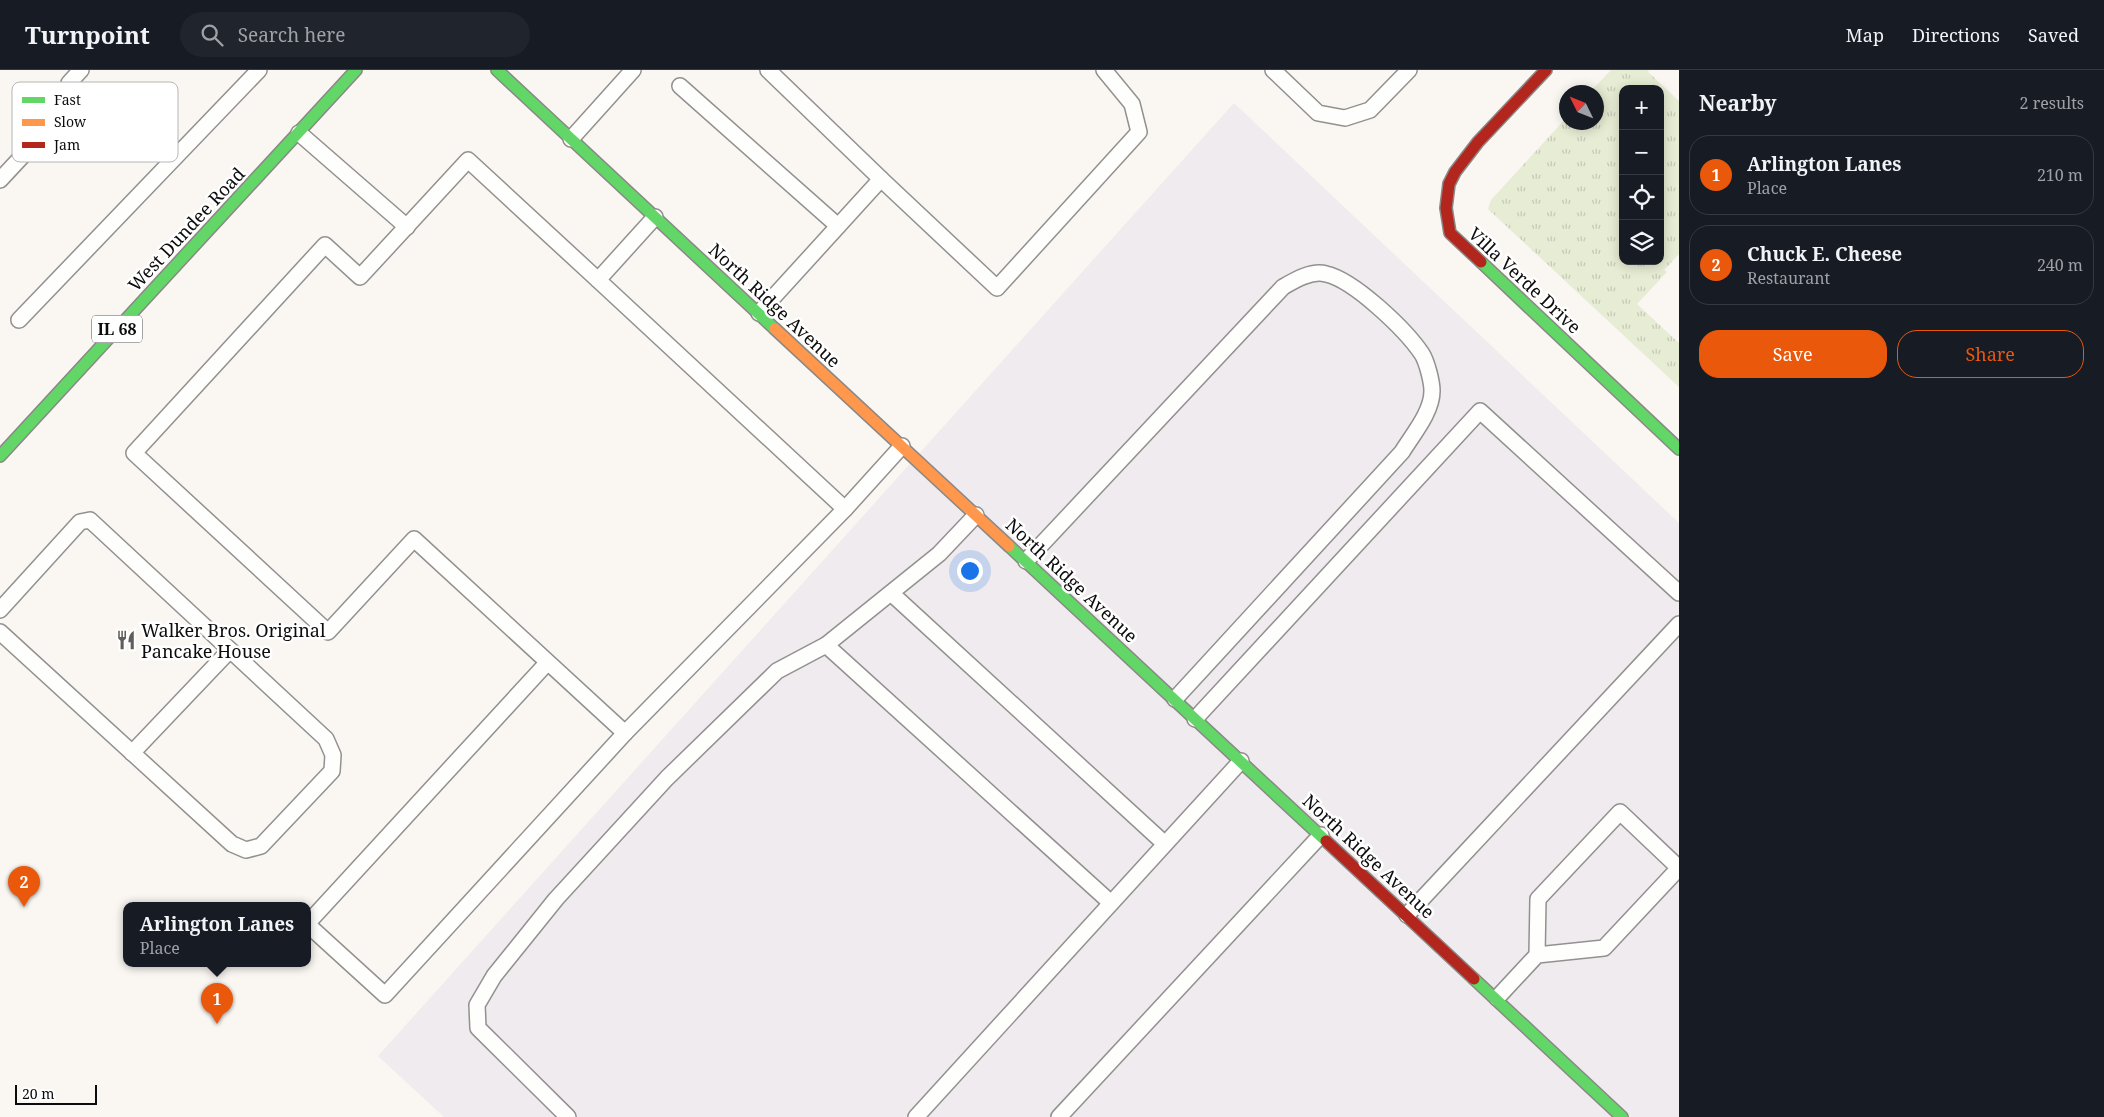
<!DOCTYPE html>
<meta charset="utf-8">
<style>
:root{--surface:#171b24;--page:#20242c;--text:#f1f3f6;--muted:#9ea1a6;--line:#363941;--accent:#ea580c}
body{margin:0;font-family:"Noto Serif",serif;background:var(--page);color:var(--text)}
.controls{position:absolute;right:15px;top:15px;display:grid;overflow:hidden;border-radius:10px;box-shadow:0 2px 12px #0003}
.controls button{width:45px;height:45px;display:grid;place-items:center;padding:0;border:0;border-bottom:1px solid var(--line);background:var(--surface);color:var(--text);font:25px sans-serif}
.compass{position:absolute;left:1559px;top:15px;width:45px;height:45px;border-radius:50%;background:var(--surface);box-shadow:0 2px 12px #0003;rotate:313deg}
.scale{position:absolute;left:15px;bottom:12px;width:82px;box-sizing:border-box;padding-left:5px;border:2px solid #0c0c0c;border-top:0;font-size:14px;line-height:18px;white-space:nowrap;color:#0c0c0c;-webkit-text-stroke:4px #fff;paint-order:stroke}
.you{position:absolute;left:969px;top:500px;width:18px;height:18px;margin:-12px;border:4px solid #fff;border-radius:50%;background:#1a73e8;box-shadow:0 0 0 8px #1a73e833}
.badge{display:grid;place-items:center;width:32px;height:32px;border-radius:50%;background:var(--accent);color:#fff;font-size:16px;font-weight:700}
.pin{position:absolute;translate:-50% -41px;filter:drop-shadow(0 1px 2px #0008)}
.pin::after{content:'';position:absolute;top:26px;width:18px;height:15px;background:inherit;clip-path:polygon(0 0,100% 0,50% 100%)}
.popup{position:absolute;left:123px;top:832px;width:188px;height:65px;box-sizing:border-box;display:grid;place-content:center;border-radius:10px;background:var(--surface);filter:drop-shadow(0 1px 4px #0005);font-size:16px;white-space:nowrap;color:var(--muted)}
.popup b{font-size:19px;color:var(--text)}
.popup::after{content:'';position:absolute;left:50%;top:100%;margin-left:-10px;border:10px solid transparent;border-top-color:var(--surface)}
.list{margin:0;padding:0;list-style:none}
h2{display:flex;justify-content:space-between;align-items:center;height:65px;margin:0;padding:0 20px;font-size:21px}
h2 small{font-size:16px;font-weight:400;color:var(--muted)}
.list li{display:grid;grid-template-columns:32px 1fr auto;gap:15px;align-items:center;box-sizing:border-box;height:80px;margin:0 10px 10px;padding:0 10px;border:1px solid var(--line);border-radius:20px}
.list b{display:block;font-size:19px;white-space:nowrap}
.list p{margin:0;font-size:16px;white-space:nowrap;color:var(--muted)}
.list em{font-size:16px;font-style:normal;color:var(--muted)}
.actions{display:flex;gap:10px;padding:15px 20px}
.actions a{flex:1;padding:11px 0;border:1px solid var(--accent);border-radius:20px;text-align:center;font-size:18px;color:var(--accent)}
.actions .main{background:var(--accent);color:#fff}
.icon{flex:none;width:28px;height:28px;fill:none;stroke:currentColor;stroke-width:2;stroke-linecap:round;stroke-linejoin:round}
.map{position:relative;flex:none;width:1679px;height:1047px;overflow:hidden}
header{display:flex;align-items:center;gap:30px;box-sizing:border-box;height:70px;padding:0 25px;background:var(--surface);border-bottom:1px solid var(--line)}
header strong{font-size:24px}
nav{display:flex;gap:28px;margin-inline-start:auto;font-size:18px}
.search{width:350px;height:45px;background:var(--page);display:flex;align-items:center;gap:12px;box-sizing:border-box;padding:0 18px;border-radius:28px;color:var(--muted);font-size:19px}
main{display:flex}
aside{flex:1;background:var(--surface)}
.map>svg:first-child{display:block}
.industrial{fill:#f0ebee}
.grass{fill:url(#grass-tufts);fill-rule:evenodd}
.lines{fill:none;stroke-linecap:round;stroke-linejoin:round}
.lane-casing{stroke:#939190;stroke-width:18}
.fast-casing{stroke:#8a8886;stroke-width:14}
.slow-casing{stroke:#8a8886;stroke-width:14}
.jam-casing{stroke:#8a8886;stroke-width:14}
.lane{stroke:#fefefd;stroke-width:15}
.fast{stroke:#63d668;stroke-width:11}
.slow{stroke:#ff974d;stroke-width:11}
.jam{stroke:#b3261e;stroke-width:11}
.labels{text-anchor:middle;dominant-baseline:central;stroke-width:5;stroke-linejoin:round;paint-order:stroke}
.shield{fill:#fff;stroke:#555;stroke-width:1}
.shield-label{font-size:16px;font-weight:bold;fill:#0c0c0c}
.street-label{font-size:18px;fill:#0c0c0c;stroke:#fff}
.poi-label{font-size:18px;fill:#0c0c0c;stroke:#fff;text-anchor:start}
.key{fill:#fff;stroke:#b6b6b6;stroke-width:1}
.key-label{font-size:14px;fill:#0c0c0c}
</style>
<header>
<strong>Turnpoint</strong>
<div class="search"><svg class="icon" aria-label="search" viewBox="0 0 24 24"><circle cx="10" cy="10" r="6"/><path d="M15 15l6 6"/></svg>Search here</div>
<nav><a>Map</a><a>Directions</a><a>Saved</a></nav>
</header>
<main>
<div class="map">
<svg width="1679" height="1047" viewBox="0 0 1679 1047">
<defs>
<pattern id="grass-tufts" width="24" height="20" patternUnits="userSpaceOnUse" patternTransform="scale(1.25)"><rect width="24" height="20" fill="#e7ecd4"/><path d="M3 7l-1-3M5 7V3M7 7l1-3M15 17l-1-3M17 17v-4M19 17l1-3" fill="none" stroke="#c5c9b5"/></pattern>
</defs>
<rect width="100%" height="100%" fill="#faf6f2"/>
<path class="industrial" d="M1234,33l445,420v594h-1235l-66,-61z"/>
<path class="grass" d="M1611,0h38l-1,2 31,29v153l-15,16 3,2 -30,32 42,39v44l-191,-178 3,-9 75,-82v4h30v-30h-6zM1623,19h37v172h-37z"/>
<g class="lines">
<defs>
<g id="lane">
<path d="M768,0l113,109"/>
<path d="M1273,0l45,43 27,5 25,-8 39,-40"/>
<path d="M69,13l12,-13"/>
<path d="M680,16l158,140"/>
<path d="M299,63l108,94"/>
<path d="M571,69l62,-69"/>
<path d="M0,110l81,-87"/>
<path d="M598,210l247,229"/>
<path d="M759,243l122,-134 116,109 142,-156 -7,-28 -28,-34"/>
<path d="M19,250l240,-250"/>
<path d="M1026,491l257,-274c12,-7 29,-17 43,-13 28,6 80,56 96,80 5,8 10,28 10,37 0,21 -19,43 -30,61l-227,247"/>
<path d="M891,523l274,251"/>
<path d="M0,540l80,-88 10,-2 236,219 7,16 -1,16 -71,75 -15,4 -14,-6 -232,-212"/>
<path d="M826,575l285,258"/>
<path d="M547,593l-240,261 78,71 240,-262 -211,-194 -86,93 -194,-179 191,-208 35,32 108,-117 130,120 57,-63"/>
<path d="M1195,649l285,-308 199,182"/>
<path d="M625,663l220,-224 57,-63"/>
<path d="M132,683l98,-103"/>
<path d="M1407,845l272,-291"/>
<path d="M1497,928l40,-43 1,-56 82,-87 59,56 -75,80 -67,7"/>
<path d="M568,1047l-90,-89 -1,-23 17,-29 62,-77 111,-121 110,-107 49,-26 113,-91 37,-39"/>
<path d="M916,1047l325,-356"/>
<path d="M1059,1047l262,-282"/>
</g>
<g id="fast">
<path d="M497,0l278,259"/>
<path d="M1481,192l198,187"/>
<path d="M0,386l356,-386"/>
<path d="M1009,476l317,295"/>
<path d="M1474,909l148,138"/>
</g>
<path id="slow" d="M775,259l234,217"/>
<g id="jam">
<path d="M1481,192l-31,-29 -4,-25 3,-24 6,-12 23,-30 68,-72"/>
<path d="M1326,771l148,138"/>
</g>
</defs>
<use href="#lane" class="lane-casing"/>
<use href="#fast" class="fast-casing"/>
<use href="#slow" class="slow-casing"/>
<use href="#jam" class="jam-casing"/>
<use href="#lane" class="lane"/>
<use href="#fast" class="fast"/>
<use href="#slow" class="slow"/>
<use href="#jam" class="jam"/>
</g>
<defs>
<symbol id="restaurant-bare" viewBox="-9 -9 18 18"><path d="M-5-6h1v4h1v-4h1v4h1v-4h1v5L-1.5 .5V6h-2V.5L-5-1ZM5-6V6H3V1.5H1.5Q1.5-4 5-6Z" fill="#5f5e5c" stroke="#fff" stroke-width="2.5" paint-order="stroke"/></symbol>
</defs>
<g fill-rule="evenodd">
<use href="#restaurant-bare" x="112" y="556" width="28" height="28"/>
</g>
<g class="labels">
<rect class="shield" x="92" y="245.5" width="50" height="27" rx="4"/>
<g class="shield-label">
<text x="117" y="259">IL 68</text>
</g>
<g class="street-label">
<text transform="translate(186 159) rotate(-47)">West Dundee Road</text>
<text transform="translate(1525 210) rotate(43)">Villa Verde Drive</text>
<text transform="translate(775 235) rotate(43)">North Ridge Avenue</text>
<text transform="translate(1072 510) rotate(43)">North Ridge Avenue</text>
<text transform="translate(1369 786) rotate(43)">North Ridge Avenue</text>
</g>
<g class="poi-label">
<text x="141" y="560">Walker Bros. Original<tspan x="141" dy="21">Pancake House</tspan></text>
</g>
</g>
<rect x="12" y="12" width="166" height="80" rx="8" class="key"/>
<rect x="22" y="27" width="23" height="6" fill="#63d668"/>
<rect x="22" y="49" width="23" height="7" fill="#ff974d"/>
<rect x="22" y="72" width="23" height="6" fill="#b3261e"/>
<g class="key-label">
<text x="54" y="35">Fast</text>
<text x="54" y="57">Slow</text>
<text x="54" y="80">Jam</text>
</g>
</svg>
<div class="controls">
<button>+</button>
<button>−</button>
<button><svg class="icon" aria-label="locate" viewBox="0 0 24 24"><circle cx="12" cy="12" r="6"/><path d="M12 2v4M12 18v4M2 12h4M18 12h4"/></svg></button>
<button><svg class="icon" aria-label="layers" viewBox="0 0 24 24"><path d="M12 4l9 5-9 5-9-5zM3 14l9 5 9-5"/></svg></button>
</div>
<svg class="compass" viewBox="-18 -18 36 36"><path d="M0-13l5 13h-10z" fill="#e53935"/><path d="M0 13l5-13h-10z" fill="#9ea1a6"/></svg>
<div class="scale">20 m</div>
<div class="you"></div>
<div class="pin badge" style="left:217px;top:954px">1</div>
<div class="popup"><b>Arlington Lanes</b>Place</div>
<div class="pin badge" style="left:24px;top:837px">2</div>
</div>
<aside>
<h2>Nearby<small>2 results</small></h2>
<ul class="list">
<li><span class="badge">1</span><div><b>Arlington Lanes</b><p>Place</p></div><em>210 m</em></li>
<li><span class="badge">2</span><div><b>Chuck E. Cheese</b><p>Restaurant</p></div><em>240 m</em></li>
</ul>
<div class="actions"><a class="main">Save</a><a>Share</a></div>
</aside>
</main>
